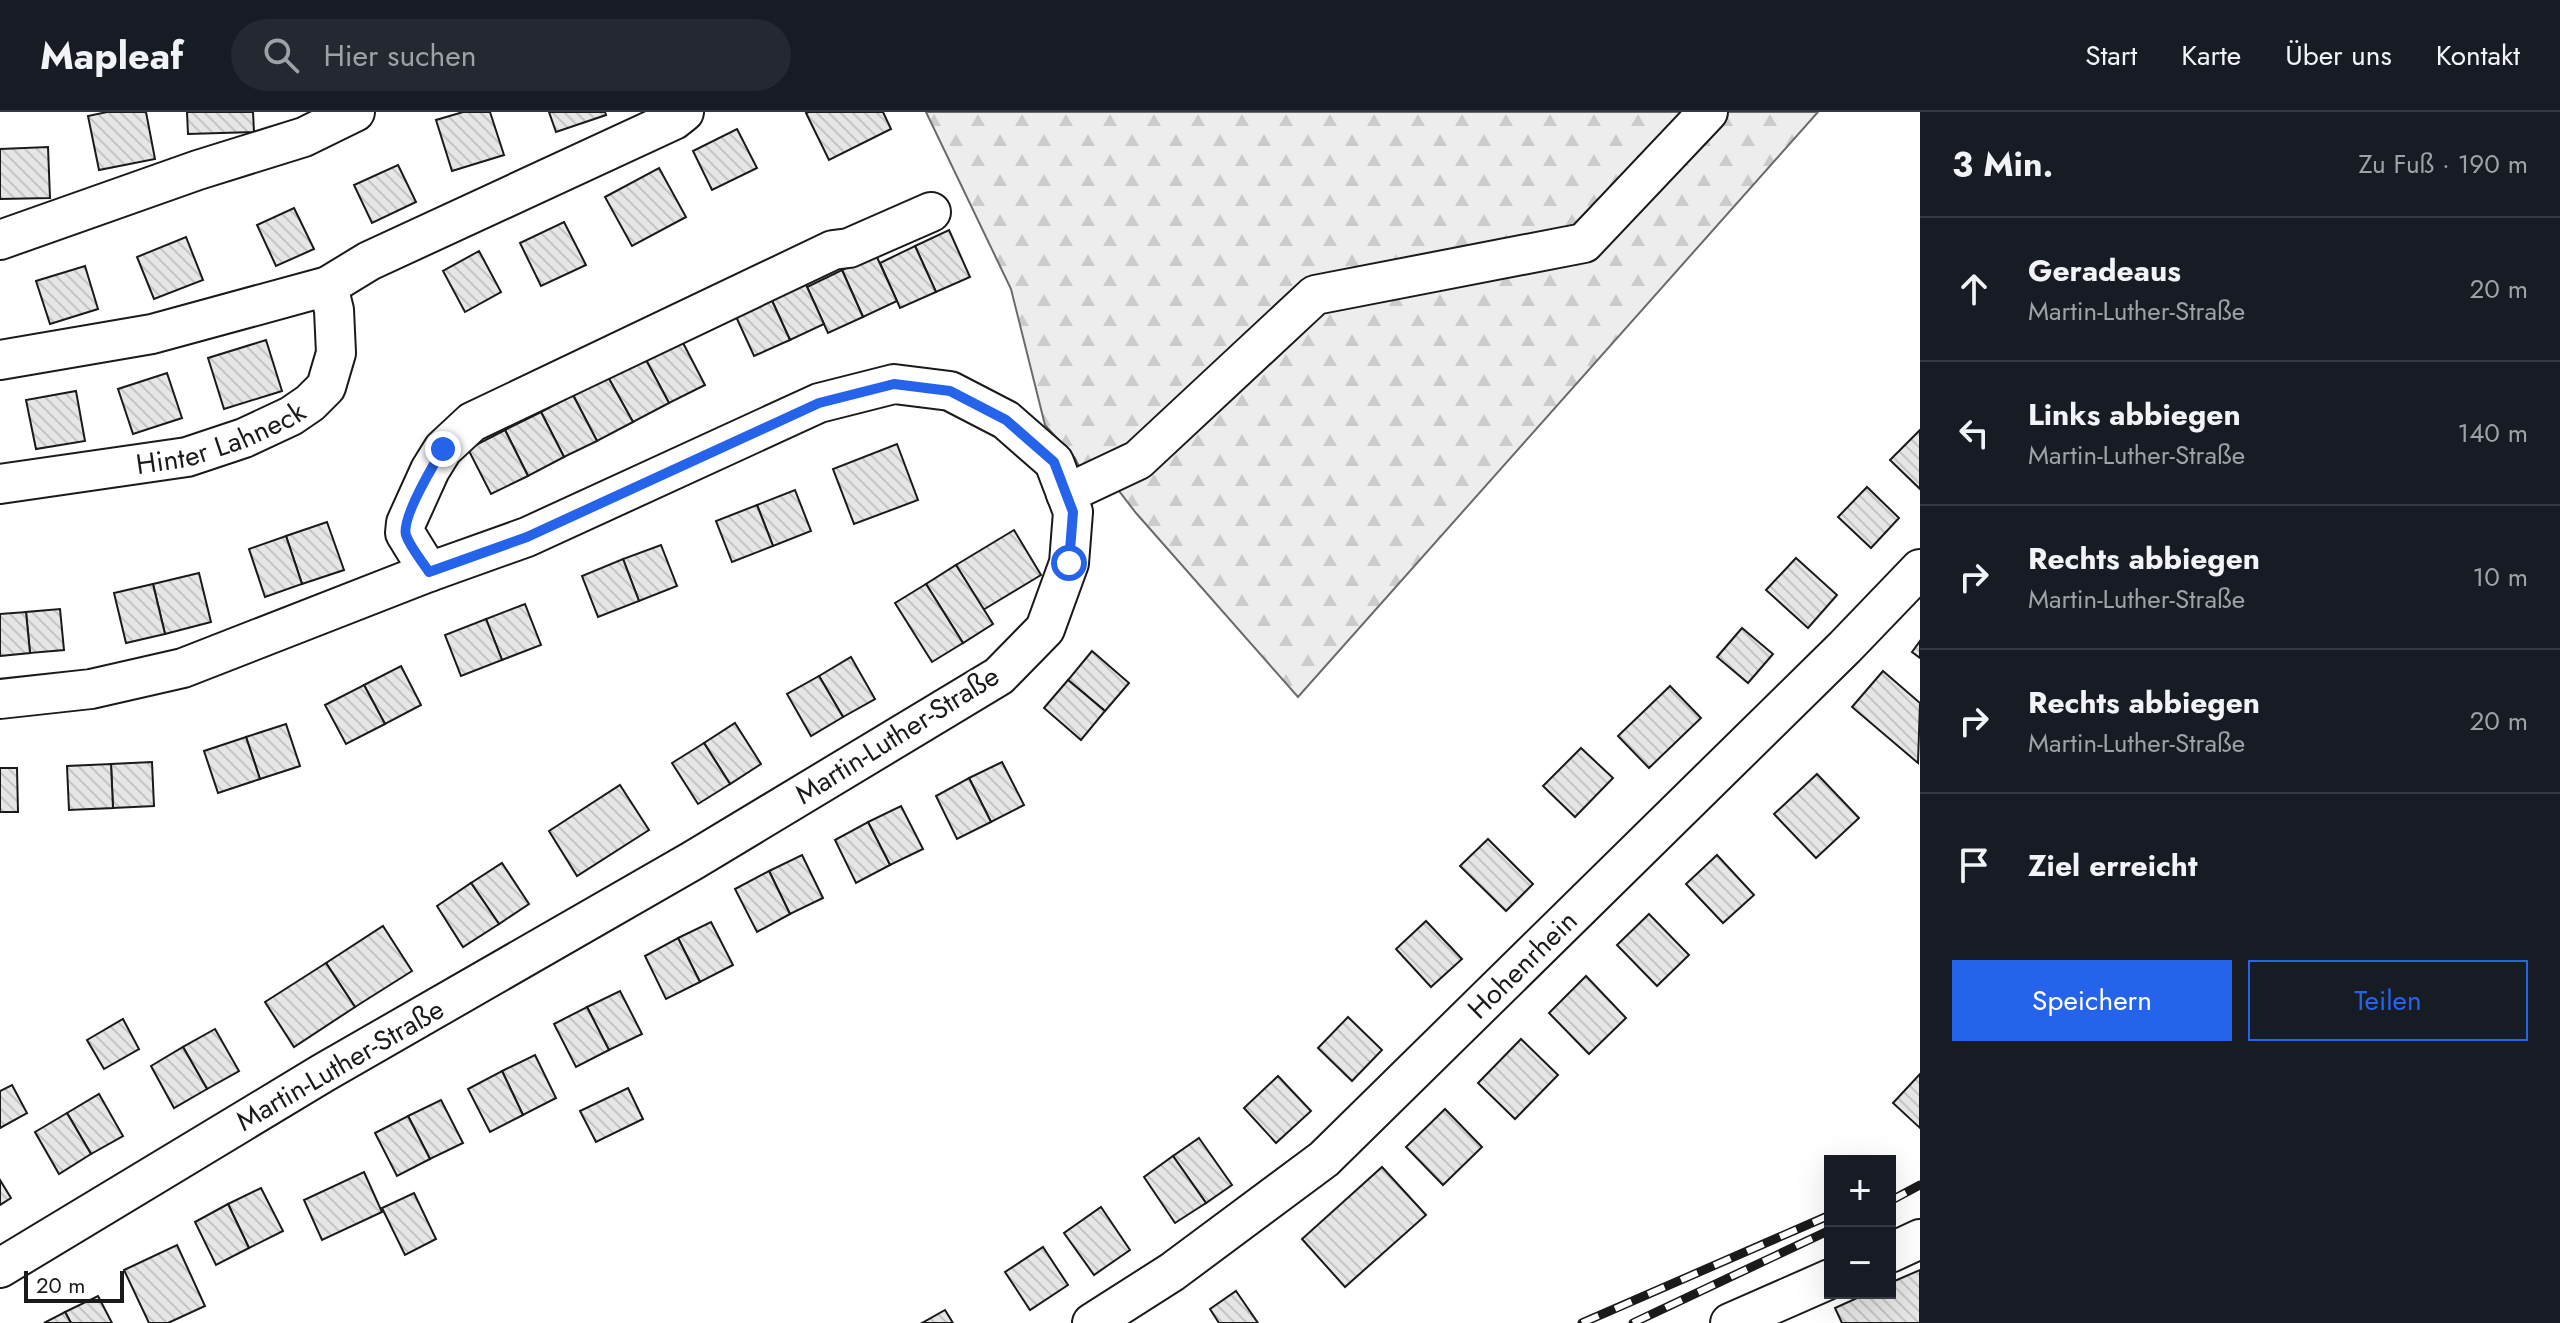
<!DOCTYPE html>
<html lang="de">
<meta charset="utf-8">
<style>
:root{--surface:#171b24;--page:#242831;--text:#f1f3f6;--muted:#9ea1a6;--line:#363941;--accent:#2563eb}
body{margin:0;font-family:Jost,sans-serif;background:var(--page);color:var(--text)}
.controls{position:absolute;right:24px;bottom:24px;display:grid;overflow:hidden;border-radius:0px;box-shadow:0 8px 32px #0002}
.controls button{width:72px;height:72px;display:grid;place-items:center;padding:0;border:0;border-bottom:2px solid var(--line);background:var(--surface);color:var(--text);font:40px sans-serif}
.scale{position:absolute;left:24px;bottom:20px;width:100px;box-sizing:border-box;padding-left:8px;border:4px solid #1a1a1a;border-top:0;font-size:22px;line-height:28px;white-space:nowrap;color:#1a1a1a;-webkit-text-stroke:6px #fff;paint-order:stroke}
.stop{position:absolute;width:24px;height:24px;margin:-18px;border:6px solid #2563eb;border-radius:50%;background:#fff}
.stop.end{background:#2563eb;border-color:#fff;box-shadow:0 2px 8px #0008}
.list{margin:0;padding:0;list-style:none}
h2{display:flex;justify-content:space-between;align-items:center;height:104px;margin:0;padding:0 32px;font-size:34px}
h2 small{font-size:26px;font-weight:400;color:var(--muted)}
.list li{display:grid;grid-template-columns:52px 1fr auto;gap:24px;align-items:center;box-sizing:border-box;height:144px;padding:0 32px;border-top:2px solid var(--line)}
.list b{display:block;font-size:30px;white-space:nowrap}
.list p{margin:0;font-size:26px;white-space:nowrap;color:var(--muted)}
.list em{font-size:26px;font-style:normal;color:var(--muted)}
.actions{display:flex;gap:16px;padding:24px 32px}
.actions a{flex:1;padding:18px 0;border:2px solid var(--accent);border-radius:0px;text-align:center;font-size:28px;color:var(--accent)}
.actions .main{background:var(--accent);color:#fff}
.icon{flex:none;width:44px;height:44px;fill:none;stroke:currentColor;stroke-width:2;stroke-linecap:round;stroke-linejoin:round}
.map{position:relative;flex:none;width:1920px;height:1211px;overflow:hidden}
header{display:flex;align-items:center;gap:48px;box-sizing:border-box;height:112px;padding:0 40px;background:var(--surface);border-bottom:2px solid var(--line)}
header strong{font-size:38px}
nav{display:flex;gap:44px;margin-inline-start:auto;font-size:28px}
.search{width:560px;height:72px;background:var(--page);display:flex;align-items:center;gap:20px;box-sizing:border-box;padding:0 28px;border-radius:44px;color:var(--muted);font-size:30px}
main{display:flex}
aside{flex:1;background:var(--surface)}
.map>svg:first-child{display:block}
.forest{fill:url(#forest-firs);stroke:#6a6a6a;stroke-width:2}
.building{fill:url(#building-back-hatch);stroke:#1a1a1a;stroke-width:2}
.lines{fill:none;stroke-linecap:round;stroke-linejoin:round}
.minor-casing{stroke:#1a1a1a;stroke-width:42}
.minor{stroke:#fff;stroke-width:38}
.rail-casing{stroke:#1a1a1a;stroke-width:9}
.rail{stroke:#fff;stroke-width:6;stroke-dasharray:18;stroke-linecap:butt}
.route{stroke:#2563eb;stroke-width:10}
.labels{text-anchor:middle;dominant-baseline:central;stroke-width:6;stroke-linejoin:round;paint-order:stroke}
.street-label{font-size:28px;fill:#1a1a1a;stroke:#fff}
</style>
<header>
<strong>Mapleaf</strong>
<div class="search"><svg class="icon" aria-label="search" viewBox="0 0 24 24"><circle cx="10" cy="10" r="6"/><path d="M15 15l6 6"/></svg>Hier suchen</div>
<nav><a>Start</a><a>Karte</a><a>Über uns</a><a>Kontakt</a></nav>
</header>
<main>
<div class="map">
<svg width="1920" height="1211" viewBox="0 0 1920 1211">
<defs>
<pattern id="forest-firs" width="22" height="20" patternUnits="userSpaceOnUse" patternTransform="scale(2)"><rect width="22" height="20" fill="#ededed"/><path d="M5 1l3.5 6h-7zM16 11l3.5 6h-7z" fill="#cbcbcb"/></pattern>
<pattern id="building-back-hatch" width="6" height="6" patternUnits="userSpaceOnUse" patternTransform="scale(2)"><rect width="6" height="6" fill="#e6e6e6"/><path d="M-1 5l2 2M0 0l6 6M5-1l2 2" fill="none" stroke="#c5c5c5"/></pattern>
</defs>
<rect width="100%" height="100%" fill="#fff"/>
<path class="forest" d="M926,0h892l-520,585 -162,-184 -31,-40 -19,8 -11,-23 -30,-33 -34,-136z"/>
<g class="building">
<path d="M107,0h39l9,47 -56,11 -11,-54z"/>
<path d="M187,0h66l1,20 -66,2z"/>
<path d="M463,0h27l14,43 -52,16 -16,-51z"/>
<path d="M549,0h56l1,3 -50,17z"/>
<path d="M809,0h74l8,17 -62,31 -23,-47z"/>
<path d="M737,17l20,39 -45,22 -19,-39z"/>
<path d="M48,35l2,51 -50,1v-50z"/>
<path d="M398,53l18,37 -44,21 -18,-38z"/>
<path d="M659,56l27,49 -54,29 -27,-49z"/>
<path d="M294,96l20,41 -38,17 -19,-41z"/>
<path d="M564,110l22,43 -45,21 -21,-43z"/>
<path d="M949,118l21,47 -34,15 -21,-46z"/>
<path d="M186,125l17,43 -49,19 -17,-42z"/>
<path d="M915,134l21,46 -36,16 -20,-45z"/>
<path d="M479,139l22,41 -36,20 -22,-41z"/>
<path d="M876,143l21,46 -34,16 -21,-47z"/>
<path d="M85,154l13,43 -48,15 -14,-43z"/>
<path d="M842,158l21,47 -35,16 -21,-46z"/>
<path d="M803,166l21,46 -34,16 -21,-46z"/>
<path d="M769,182l21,46 -36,16 -21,-46z"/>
<path d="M681,227l24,46 -36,18 -24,-45z"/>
<path d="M266,228l16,51 -58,18 -16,-51z"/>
<path d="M645,246l24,45 -36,19 -25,-45z"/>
<path d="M167,261l15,45 -49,16 -15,-45z"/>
<path d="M608,265l25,45 -36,19 -24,-46z"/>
<path d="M76,279l9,50 -49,8 -10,-49z"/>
<path d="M573,283l24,46 -33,16 -23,-45z"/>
<path d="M541,300l23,45 -36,19 -23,-46z"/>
<path d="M505,318l23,46 -37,18 -23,-45z"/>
<path d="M1920,318v59l-30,-29z"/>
<path d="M897,332l21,56 -64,24 -21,-55z"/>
<path d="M1867,375l32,31 -28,30 -33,-31z"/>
<path d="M795,378l16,41 -38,15 -16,-41z"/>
<path d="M757,393l16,41 -41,16 -16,-41z"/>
<path d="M327,410l17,48 -42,14 -16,-48z"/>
<path d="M1014,418l27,45 -58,35 -27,-45z"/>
<path d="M286,424l16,48 -37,13 -16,-48z"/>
<path d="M661,433l16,41 -38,15 -16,-42z"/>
<path d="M1796,446l41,37 -29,33 -42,-38z"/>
<path d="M623,447l16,42 -41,16 -16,-41z"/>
<path d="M956,453l37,59 -30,19 -37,-59z"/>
<path d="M199,461l12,49 -46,12 -12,-50z"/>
<path d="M153,472l12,50 -39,9 -12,-50z"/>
<path d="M926,472l37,59 -31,19 -37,-59z"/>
<path d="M525,492l16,41 -39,15 -16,-41z"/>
<path d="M60,497l4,41 -34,3 -4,-41z"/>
<path d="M26,500l4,41 -30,3v-42z"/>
<path d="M486,507l16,41 -41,16 -16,-41z"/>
<path d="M1742,516l31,26 -25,29 -31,-26z"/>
<path d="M1920,529v17l-8,-6z"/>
<path d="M1092,539l37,32 -24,28 -37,-31z"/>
<path d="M851,545l24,42 -32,18 -24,-41z"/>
<path d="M401,554l20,39 -36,19 -21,-39z"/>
<path d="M1883,559l37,32 -2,60 -66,-56z"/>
<path d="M819,564l24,41 -32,19 -24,-42z"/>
<path d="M1068,568l37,31 -24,29 -37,-32z"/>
<path d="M364,573l21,39 -39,20 -21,-39z"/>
<path d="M1670,574l31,32 -52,50 -31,-32z"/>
<path d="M735,611l26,41 -31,20 -26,-41z"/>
<path d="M286,612l14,42 -40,13 -14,-42z"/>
<path d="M246,625l14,42 -42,14 -14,-42z"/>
<path d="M704,631l26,41 -32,20 -26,-41z"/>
<path d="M1581,636l32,30 -38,39 -32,-31z"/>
<path d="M152,650l2,44 -41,2 -2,-44z"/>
<path d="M1002,650l22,43 -33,17 -22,-44z"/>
<path d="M111,652l2,44 -44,2 -2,-44z"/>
<path d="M0,656h17l1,44h-18z"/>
<path d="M1817,662l42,44 -43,40 -42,-44z"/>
<path d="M969,666l22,44 -34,17 -21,-43z"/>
<path d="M620,673l29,45 -72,46 -28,-45z"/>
<path d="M901,694l22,43 -33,16 -22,-43z"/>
<path d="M868,710l22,43 -34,18 -21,-43z"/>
<path d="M1488,727l45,45 -27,27 -46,-45z"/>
<path d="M802,743l21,43 -33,16 -21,-43z"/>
<path d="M1717,743l37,40 -31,28 -37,-39z"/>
<path d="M502,751l27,41 -30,20 -28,-41z"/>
<path d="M769,759l21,43 -33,18 -22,-43z"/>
<path d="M471,771l28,41 -36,23 -26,-41z"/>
<path d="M1649,802l40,41 -32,31 -40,-41z"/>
<path d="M1426,809l36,38 -31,28 -35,-38z"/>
<path d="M711,810l22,43 -33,17 -22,-44z"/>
<path d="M383,814l29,45 -57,36 -29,-44z"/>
<path d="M678,826l22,44 -34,17 -21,-43z"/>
<path d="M326,851l29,44 -61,40 -29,-45z"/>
<path d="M1586,864l40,42 -37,36 -40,-41z"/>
<path d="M620,879l22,43 -33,16 -22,-43z"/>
<path d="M587,895l22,43 -33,17 -22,-43z"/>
<path d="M1348,905l34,33 -30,31 -34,-33z"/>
<path d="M123,907l16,30 -35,20 -17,-29z"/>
<path d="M215,917l24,42 -32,18 -24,-42z"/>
<path d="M1521,927l37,36 -43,44 -37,-36z"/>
<path d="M183,935l24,42 -33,19 -23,-42z"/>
<path d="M535,943l21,43 -33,17 -21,-44z"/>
<path d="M502,959l21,44 -33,17 -22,-43z"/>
<path d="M1920,962v54l-27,-25z"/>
<path d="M1278,964l33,35 -35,32 -32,-35z"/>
<path d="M12,973l15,28 -27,15v-37z"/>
<path d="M628,976l15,31 -47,23 -16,-31z"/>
<path d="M99,982l24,42 -32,18 -24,-41z"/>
<path d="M441,988l22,43 -33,16 -22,-43z"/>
<path d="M1445,997l37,38 -39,38 -37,-38z"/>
<path d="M67,1001l24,41 -32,20 -24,-42z"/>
<path d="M408,1004l22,43 -33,17 -22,-43z"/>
<path d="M1199,1026l33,47 -26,18 -33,-47z"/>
<path d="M1173,1044l33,47 -31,20 -31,-46z"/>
<path d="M1382,1055l44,48 -81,72 -43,-48z"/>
<path d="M364,1060l18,40 -60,28 -18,-40z"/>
<path d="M0,1068l11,18 -11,7z"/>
<path d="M261,1076l22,43 -34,17 -21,-44z"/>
<path d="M414,1081l22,46 -31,16 -23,-47z"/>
<path d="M228,1092l21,44 -33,17 -21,-43z"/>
<path d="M1101,1095l29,43 -36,25 -30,-42z"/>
<path d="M177,1133l28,61 -37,17h-19l-25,-53z"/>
<path d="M1043,1135l25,38 -38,25 -25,-38z"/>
<path d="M1920,1158v53h-78l-7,-15 33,-15h22v-10z"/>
<path d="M1236,1179l22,32h-39l-9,-14z"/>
<path d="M98,1184l14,27h-41l-6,-11z"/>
<path d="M945,1198l8,13h-31z"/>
<path d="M65,1200l6,11h-27z"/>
</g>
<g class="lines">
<defs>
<g id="minor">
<path d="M0,128l198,-70 106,-33 51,-25"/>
<path d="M0,248l152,-26 176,-48 41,-25 305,-141 10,-8"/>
<path id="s1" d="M0,372l187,-27 57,-19 47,-22 19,-13 16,-16 10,-34 -2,-43 -6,-24"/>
<path d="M1066,382l72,-34 177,-165 269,-52 124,-131"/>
<path d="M429,460l-24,-39 1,-10 24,-53 13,-21 29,-27 361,-172 16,-2 82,-36"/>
<path d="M0,587l91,-10 92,-21 246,-96 98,-35 292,-134 75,-19 56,7 56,29 48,42 19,50 -4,51 -24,66 -46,47 -307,185 -369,212 -323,195"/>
<path d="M1890,1141l30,-14"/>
<path id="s2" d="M1092,1211l80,-51 152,-113 521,-512 75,-78"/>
<path d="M1730,1211l100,-44"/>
</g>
</defs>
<use href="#minor" class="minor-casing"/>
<use href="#minor" class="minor"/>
<defs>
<g id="rail">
<path d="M1890,1089l30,-16"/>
<path d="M1582,1211l248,-108"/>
<path d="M1633,1211l197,-93"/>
</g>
</defs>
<use href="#rail" class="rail-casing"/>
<use href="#rail" class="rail"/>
</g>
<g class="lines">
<path class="route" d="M443,337c-9,15 -42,69 -37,86 4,12 16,26 23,37l98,-35 292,-134 75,-19 56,7 56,29 48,42 19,50 -4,51"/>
</g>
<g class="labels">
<g class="street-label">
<text stroke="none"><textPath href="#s1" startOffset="226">Hinter Lahneck</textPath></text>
<text transform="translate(897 623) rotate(-32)">Martin-Luther-Straße</text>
<text stroke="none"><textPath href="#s2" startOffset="562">Hohenrhein</textPath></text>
<text transform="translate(340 953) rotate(-30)">Martin-Luther-Straße</text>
</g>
</g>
</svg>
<div class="controls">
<button>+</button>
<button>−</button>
</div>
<div class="scale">20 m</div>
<div class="stop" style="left:1069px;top:451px"></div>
<div class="stop end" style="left:443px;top:337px"></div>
</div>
<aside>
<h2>3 Min.<small>Zu Fuß · 190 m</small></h2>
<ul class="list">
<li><svg class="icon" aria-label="ahead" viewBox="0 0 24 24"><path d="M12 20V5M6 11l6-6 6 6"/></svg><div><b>Geradeaus</b><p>Martin-Luther-Straße</p></div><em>20 m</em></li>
<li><svg class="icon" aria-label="left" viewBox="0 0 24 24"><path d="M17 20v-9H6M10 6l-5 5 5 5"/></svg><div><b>Links abbiegen</b><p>Martin-Luther-Straße</p></div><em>140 m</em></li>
<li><svg class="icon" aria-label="right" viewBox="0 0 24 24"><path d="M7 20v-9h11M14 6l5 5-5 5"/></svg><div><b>Rechts abbiegen</b><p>Martin-Luther-Straße</p></div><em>10 m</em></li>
<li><svg class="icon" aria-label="right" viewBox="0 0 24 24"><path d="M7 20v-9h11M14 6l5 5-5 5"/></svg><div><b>Rechts abbiegen</b><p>Martin-Luther-Straße</p></div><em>20 m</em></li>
<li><svg class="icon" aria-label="arrive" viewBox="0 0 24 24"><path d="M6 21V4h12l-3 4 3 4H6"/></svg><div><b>Ziel erreicht</b></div></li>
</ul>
<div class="actions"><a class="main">Speichern</a><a>Teilen</a></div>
</aside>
</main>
